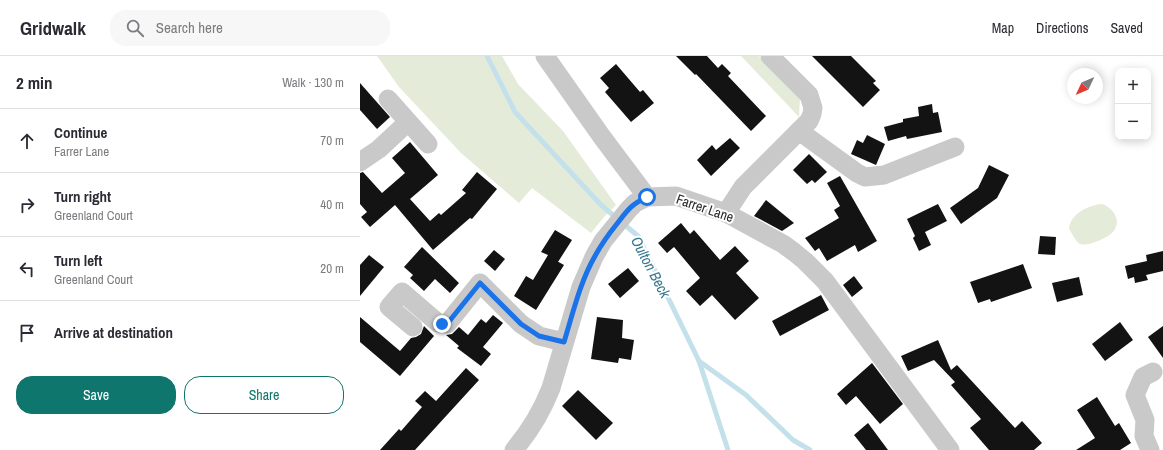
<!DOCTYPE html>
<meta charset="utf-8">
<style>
:root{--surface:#fff;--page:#f7f7f7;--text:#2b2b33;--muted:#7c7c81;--line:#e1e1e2;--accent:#0f766e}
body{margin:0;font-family:"Archivo Narrow",sans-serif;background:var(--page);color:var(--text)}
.controls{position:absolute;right:12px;top:12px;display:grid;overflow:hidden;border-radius:8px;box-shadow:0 2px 10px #0003}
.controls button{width:36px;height:36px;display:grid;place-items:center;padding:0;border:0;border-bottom:1px solid var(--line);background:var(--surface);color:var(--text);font:20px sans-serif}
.compass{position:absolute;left:707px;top:12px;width:36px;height:36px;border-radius:50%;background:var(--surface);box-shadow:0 2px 10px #0003;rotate:226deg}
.stop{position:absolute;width:12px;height:12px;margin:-9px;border:3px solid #1a73e8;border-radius:50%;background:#fff}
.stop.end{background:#1a73e8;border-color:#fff;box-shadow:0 1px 4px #0008}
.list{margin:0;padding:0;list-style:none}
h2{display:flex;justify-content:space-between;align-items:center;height:52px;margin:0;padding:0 16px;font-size:17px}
h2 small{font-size:13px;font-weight:400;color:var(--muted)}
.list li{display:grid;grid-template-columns:26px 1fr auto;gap:12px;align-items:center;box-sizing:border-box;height:64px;padding:0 16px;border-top:1px solid var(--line)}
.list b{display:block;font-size:15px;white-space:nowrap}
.list p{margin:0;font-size:13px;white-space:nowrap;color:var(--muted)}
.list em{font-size:13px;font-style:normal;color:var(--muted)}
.actions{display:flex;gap:8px;padding:12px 16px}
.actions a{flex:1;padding:9px 0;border:1px solid var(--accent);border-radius:16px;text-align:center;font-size:14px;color:var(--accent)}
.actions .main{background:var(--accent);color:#fff}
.icon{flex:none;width:22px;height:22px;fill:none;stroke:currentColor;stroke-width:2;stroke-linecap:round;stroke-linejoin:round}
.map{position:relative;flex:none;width:803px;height:394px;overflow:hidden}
header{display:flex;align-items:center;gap:24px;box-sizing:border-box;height:56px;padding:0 20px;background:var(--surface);border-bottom:1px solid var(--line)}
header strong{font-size:19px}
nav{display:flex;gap:22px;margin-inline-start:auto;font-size:14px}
.search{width:280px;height:36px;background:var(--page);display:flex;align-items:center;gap:10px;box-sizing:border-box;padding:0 14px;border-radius:16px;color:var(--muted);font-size:15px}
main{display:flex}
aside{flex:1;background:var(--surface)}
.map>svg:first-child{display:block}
.green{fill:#e5ebd9}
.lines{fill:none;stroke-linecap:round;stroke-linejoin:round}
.stream{stroke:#c4e1eb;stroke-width:5}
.building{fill:#131313}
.minor{stroke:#c9c9c9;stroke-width:19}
.route{stroke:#1a73e8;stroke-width:5}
.labels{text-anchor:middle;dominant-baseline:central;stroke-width:4;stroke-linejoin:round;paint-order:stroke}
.street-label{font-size:14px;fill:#2c2c2c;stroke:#fff}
.water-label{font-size:15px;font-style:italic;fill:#397990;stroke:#fff}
</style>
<header>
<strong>Gridwalk</strong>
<div class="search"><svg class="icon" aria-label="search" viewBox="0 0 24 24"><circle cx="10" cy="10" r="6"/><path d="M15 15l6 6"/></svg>Search here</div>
<nav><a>Map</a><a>Directions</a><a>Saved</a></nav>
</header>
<main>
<aside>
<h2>2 min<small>Walk · 130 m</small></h2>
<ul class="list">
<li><svg class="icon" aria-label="ahead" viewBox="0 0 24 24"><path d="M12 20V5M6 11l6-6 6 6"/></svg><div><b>Continue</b><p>Farrer Lane</p></div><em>70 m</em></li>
<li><svg class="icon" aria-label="right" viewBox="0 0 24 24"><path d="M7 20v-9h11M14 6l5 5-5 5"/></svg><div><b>Turn right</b><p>Greenland Court</p></div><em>40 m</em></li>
<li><svg class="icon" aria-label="left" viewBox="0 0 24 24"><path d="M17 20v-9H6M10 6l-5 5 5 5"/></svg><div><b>Turn left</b><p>Greenland Court</p></div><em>20 m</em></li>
<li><svg class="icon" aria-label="arrive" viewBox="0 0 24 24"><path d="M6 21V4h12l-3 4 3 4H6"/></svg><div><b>Arrive at destination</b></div></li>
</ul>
<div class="actions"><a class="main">Save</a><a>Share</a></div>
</aside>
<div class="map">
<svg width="803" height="394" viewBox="0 0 803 394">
<rect width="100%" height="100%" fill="#fff"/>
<g class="green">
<path d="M17,0h125l16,28 45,47 53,74 -12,12 -13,16 -59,-45 -13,15 -58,-50 -62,-66z"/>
<path d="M381,0h18l41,42 -1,19z"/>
<path d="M742,148c12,4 21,18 10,29 -5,5 -25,14 -32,11 -5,-3 -8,-11 -11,-15 1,-15 19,-24 33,-25z"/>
</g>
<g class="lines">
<g class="stream">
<path d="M127,0l28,56 86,93 37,31 61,125 29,89"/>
<path d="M339,305l47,34 47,45 17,10"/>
</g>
</g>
<g class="building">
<path d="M316,0h31l11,12 4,-4 9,9 -3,3 38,40 -15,15 -55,-57 -1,1z"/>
<path d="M452,0h39l25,25 -3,2 7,7 -17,17z"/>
<path d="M256,8l24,28 3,-2 11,13 -23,19 -26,-30 4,-4 -9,-10z"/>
<path d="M0,27l30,34 -13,12 -17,-19z"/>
<path d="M572,48l1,9 5,-1 4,20 -35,7 -1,-3 -18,5 -4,-14 19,-5v-3l16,-3 -1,-9z"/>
<path d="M507,79l18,9 -9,21 -25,-11 6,-14 6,3z"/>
<path d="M370,82l10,10 -29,28 -14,-16 15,-15 4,5z"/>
<path d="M50,86l28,33 -28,24 20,22 9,-8 2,2 25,-22 -4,-3 15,-18 20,17 -25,30 -2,-1 -37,32 -38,-45 -25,22 -9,-10 6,-5 -7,-8v-31l3,-1 19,21 23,-20 -13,-15z"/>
<path d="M449,98l18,18 -12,11 -3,-3 -5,4 -14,-14z"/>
<path d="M629,109l20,10 -12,23 -36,26 -11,-16 28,-20z"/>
<path d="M480,120l37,65 -19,11 -3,-7 -28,16 -8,-13 -4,3 -10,-13 34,-20 -5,-8 6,-4 -13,-23z"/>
<path d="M406,144l28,23 -12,8 -28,-15z"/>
<path d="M578,148l9,17 -22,11 6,13 -12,6 -6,-13 2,-2 -8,-17z"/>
<path d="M321,167l9,11 4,-4 26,30 15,-14 14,15 -13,12 23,25 -24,22 -23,-25 -12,11 -14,-15 14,-13 -26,-31 -7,6 -9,-10z"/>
<path d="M195,174l17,10 -14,22 -3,-2 9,5 -28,45 -22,-14 12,-20 7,4 15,-25 -7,-3z"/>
<path d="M680,180l16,1 -1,18 -17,-1z"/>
<path d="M62,191l37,36 -9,10 -15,-14 -11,12 -14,-13 3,-3 -9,-8z"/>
<path d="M134,194l11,9 -10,12 -11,-10z"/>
<path d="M803,195v20l-17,4 2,5 -13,3 -1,-6 -6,2 -3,-13 22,-5 -1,-6z"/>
<path d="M9,199l15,12 -24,29v-31z"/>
<path d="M663,208l9,24 -41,14 -1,-3 -12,4 -8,-21z"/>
<path d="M268,212l11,13 -19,17 -12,-14z"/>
<path d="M494,220l9,12 -11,9 -9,-12z"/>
<path d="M719,221l4,18 -26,7 -5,-19z"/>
<path d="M461,239l8,15 -49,26 -8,-15z"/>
<path d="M133,259l10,8 -20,24 8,7 -10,12 -24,-18 2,-2 -13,-11 6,-1 7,-7 9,8 13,-16 5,4z"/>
<path d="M0,261l40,34 11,-13 5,-1 5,-3 3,-8 10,10 -34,40 -40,-34z"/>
<path d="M237,261l26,3 -1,18 12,2 -3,20 -12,-2 -1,5 -27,-4z"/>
<path d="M760,266l13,18 -28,21 -13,-17z"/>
<path d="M803,270v32l-15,-21z"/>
<path d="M578,284l13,30 6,-5 58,63 7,-7 20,22 -8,7h-45l-19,-22 11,-9 -30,-34 4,-3 -21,-22 -26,11 -7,-15z"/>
<path d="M512,307l31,41 -23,20 -24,-28 -10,9 -9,-11z"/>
<path d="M106,312l13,12 -64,70h-35l19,-21 2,2 21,-24 -7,-6 10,-10 11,10z"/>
<path d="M218,334l35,33 -17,17 -34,-34z"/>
<path d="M737,341l18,29 4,-3 12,20 -11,7h-44l19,-12 -18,-28z"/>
<path d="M508,367l20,27h-22l-12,-15z"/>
</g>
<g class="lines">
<g class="minor">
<path d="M185,0l57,81 45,60"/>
<path d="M28,43l40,45"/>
<path d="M439,75l58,42 8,4 19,-2 71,-28"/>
<path d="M0,106l19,-13 29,-27"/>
<path d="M366,157l17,-26 66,-66 3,-7 1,-6 -4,-13 -39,-39"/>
<path d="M53,271l-24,-20 13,-15 36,31 9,1 33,-41 41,41 18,12 25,6"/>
<path d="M154,394c16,-19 28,-39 37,-62l30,-101 13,-30 9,-16 26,-32 6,-6 12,-6 29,-1 50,17 57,31 11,8 11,9 20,20 125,169"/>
<path d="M790,394l-6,-14 1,-16 -10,-25 8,-18 10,-5"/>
</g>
</g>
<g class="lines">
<path class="route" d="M82,268h5l33,-41 41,41 18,12 25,6c9,-29 16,-60 31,-86 6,-11 13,-21 21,-31 11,-14 14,-20 31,-28"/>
</g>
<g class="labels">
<g class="street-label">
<text transform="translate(345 152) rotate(19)">Farrer Lane</text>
</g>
<g class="water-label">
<text transform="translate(291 211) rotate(62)">Oulton Beck</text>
</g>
</g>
</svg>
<div class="controls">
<button>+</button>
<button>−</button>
</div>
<svg class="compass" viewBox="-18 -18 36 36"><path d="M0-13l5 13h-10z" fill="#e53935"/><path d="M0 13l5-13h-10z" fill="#7c7c81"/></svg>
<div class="stop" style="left:287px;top:141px"></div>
<div class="stop end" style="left:82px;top:268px"></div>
</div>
</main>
